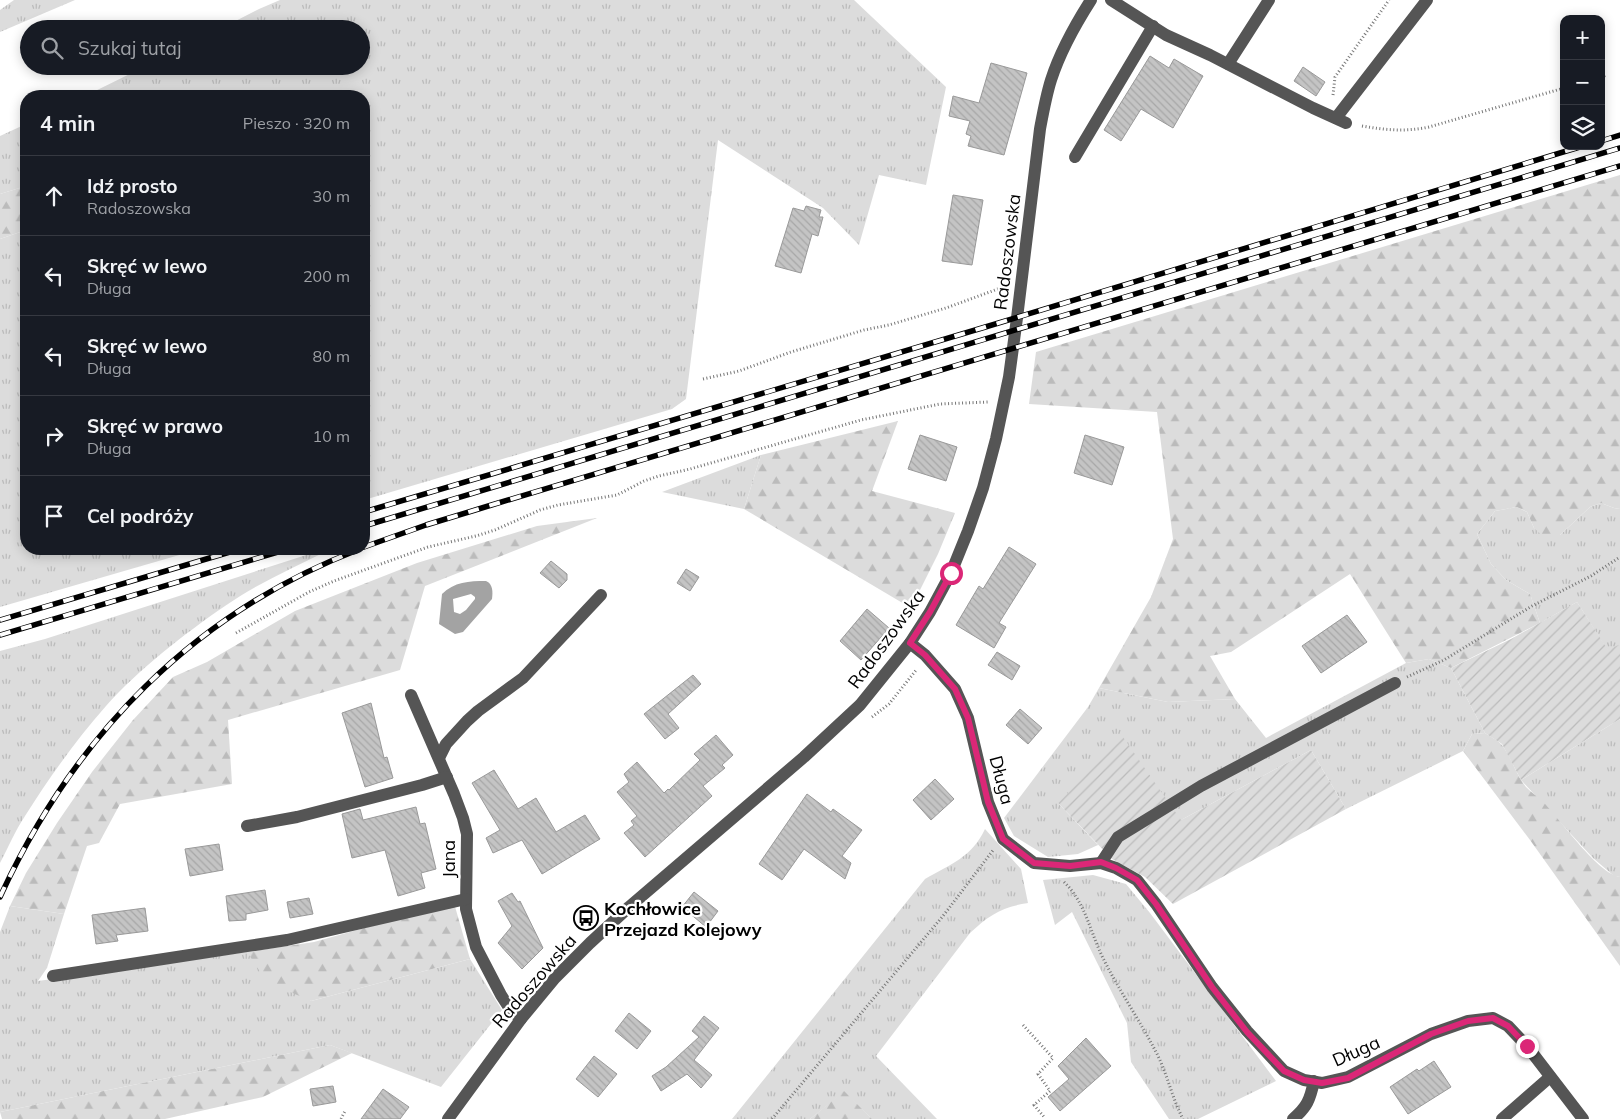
<!DOCTYPE html>
<html lang="pl">
<meta charset="utf-8">
<style>
:root{--surface:#171b24;--page:#242831;--text:#f1f3f6;--muted:#9ea1a6;--line:#363941}
body{margin:0;font-family:Mulish,sans-serif;background:var(--page);color:var(--text)}
.controls{position:absolute;right:15px;top:15px;display:grid;overflow:hidden;border-radius:10px;box-shadow:0 2px 12px #0003}
.controls button{width:45px;height:45px;display:grid;place-items:center;padding:0;border:0;border-bottom:1px solid var(--line);background:var(--surface);color:var(--text);font:25px sans-serif}
.stop{position:absolute;width:15px;height:15px;margin:-11px;border:4px solid #db2777;border-radius:50%;background:#fff}
.stop.end{background:#db2777;border-color:#fff;box-shadow:0 1px 5px #0008}
.list{margin:0;padding:0;list-style:none}
h2{display:flex;justify-content:space-between;align-items:center;height:65px;margin:0;padding:0 20px;font-size:21px}
h2 small{font-size:16px;font-weight:400;color:var(--muted)}
.list li{display:grid;grid-template-columns:32px 1fr auto;gap:15px;align-items:center;box-sizing:border-box;height:80px;padding:0 20px;border-top:1px solid var(--line)}
.list b{display:block;font-size:19px;white-space:nowrap}
.list p{margin:0;font-size:16px;white-space:nowrap;color:var(--muted)}
.list em{font-size:16px;font-style:normal;color:var(--muted)}
.icon{flex:none;width:28px;height:28px;fill:none;stroke:currentColor;stroke-width:2;stroke-linecap:round;stroke-linejoin:round}
.map{position:relative;flex:none;width:1620px;height:1119px;overflow:hidden}
.search{position:absolute;background:var(--surface);box-shadow:0 2px 12px #0003;left:20px;top:20px;width:350px;height:55px;display:flex;align-items:center;gap:12px;box-sizing:border-box;padding:0 18px;border-radius:28px;color:var(--muted);font-size:19px}
.panel{position:absolute;background:var(--surface);box-shadow:0 2px 12px #0003;left:20px;top:90px;width:350px;height:465px;border-radius:20px}
.map>svg:first-child{display:block}
.grass{fill:url(#grass-tufts)}
.forest{fill:url(#forest-firs)}
.garden{fill:url(#garden-furrows)}
.water{fill:#a3a3a3;fill-rule:evenodd}
.building{fill:url(#building-back-hatch);stroke:#999}
.lines{fill:none;stroke-linecap:round;stroke-linejoin:round}
.path{stroke:#777;stroke-width:3;stroke-dasharray:1 2.5;stroke-linecap:butt}
.minor{stroke:#555;stroke-width:12}
.rail-casing{stroke:#000;stroke-width:5.5}
.rail{stroke:#fff;stroke-width:4;stroke-dasharray:11;stroke-linecap:butt}
.route{stroke:#db2777;stroke-width:6}
.labels{text-anchor:middle;dominant-baseline:central;stroke-width:4.5;stroke-linejoin:round;paint-order:stroke}
.street-label{font-size:18px;fill:#000;stroke:#fff}
.poi-label{font-size:18px;font-weight:bold;fill:#000;stroke:#fff;text-anchor:start}
</style>
<div class="map">
<svg width="1620" height="1119" viewBox="0 0 1620 1119">
<defs>
<pattern id="grass-tufts" width="24" height="20" patternUnits="userSpaceOnUse" patternTransform="scale(1.25)"><rect width="24" height="20" fill="#dcdcdc"/><path d="M3 7l-1-3M5 7V3M7 7l1-3M15 17l-1-3M17 17v-4M19 17l1-3" fill="none" stroke="#bbb"/></pattern>
<pattern id="forest-firs" width="22" height="20" patternUnits="userSpaceOnUse" patternTransform="scale(1.25)"><rect width="22" height="20" fill="#dcdcdc"/><path d="M5 1l3.5 6h-7zM16 11l3.5 6h-7z" fill="#bbb"/></pattern>
<pattern id="garden-furrows" width="10" height="10" patternUnits="userSpaceOnUse" patternTransform="scale(1.25)"><rect width="10" height="10" fill="#dcdcdc"/><path d="M-1 1l2-2M0 10L10 0M9 11l2-2" fill="none" stroke="#bbb"/></pattern>
<pattern id="building-back-hatch" width="6" height="6" patternUnits="userSpaceOnUse" patternTransform="scale(1.25)"><rect width="6" height="6" fill="#c4c4c4"/><path d="M-1 5l2 2M0 0l6 6M5-1l2 2" fill="none" stroke="#a7a7a7"/></pattern>
</defs>
<rect width="100%" height="100%" fill="#fff"/>
<g class="grass">
<path d="M14,0h61l-75,32v-22z"/>
<path d="M280,0h574l92,87 -20,98 -47,-10 -20,70 -36,-37 -105,-68 -32,259 -14,10 -308,91v-404h-279l61,-30h215v-37h-141l39,-20z"/>
<path d="M26,124v62l-26,8v-58z"/>
<path d="M26,230v319h174l-200,58v-368z"/>
<path d="M761,455l-17,54 -82,-17z"/>
<path d="M1601,503l13,5 6,1v135l-12,7 -31,-49 -37,21 -10,-29 -24,-14 -15,-16 -14,-30 18,-23 22,-4 10,5 7,16 26,7 30,-28z"/>
<path d="M325,549h6c-36,18 -73,34 -106,57 -41,28 -87,64 -119,100 -30,34 -57,72 -81,110 -10,15 -17,32 -25,47v-212l45,-12z"/>
<path d="M1429,659l22,9 34,65 -13,1 -9,17 -117,58 -35,-59 -130,70 -123,-17 40,42 -20,9 -30,3 -34,-21 -10,-18 84,-111 11,-19 69,14 67,-3 31,39 140,-75z"/>
<path d="M1620,719v158l-6,-1 -21,-18 -72,-78z"/>
<path d="M985,829l36,40 7,34c-26,4 -39,12 -58,30l-94,123 61,63h-65l-28,-27 -34,27h-78l193,-240c26,-15 47,-22 60,-50z"/>
<path d="M1093,875l33,9 24,29 126,168 -78,38h-29l-38,-57 -4,-39 -55,-111 -17,13 -12,-45z"/>
<path d="M10,906l54,8 -17,54 -9,13 209,-29 64,49 159,-42 32,51 -61,77 -111,-42 -330,67v-180z"/>
</g>
<g class="forest">
<path d="M1620,175v334l-6,-1 -13,-5 -11,4 -30,28 -15,3 -11,-10 -7,-16 -10,-5 -22,4 -18,23 14,30 15,16 24,14 10,29 -89,45 -22,-9 -23,4 -56,-89 -119,78 -21,4 25,43 -67,3 -69,-14 52,-91 22,-58 -16,-127 -128,-8 7,-52z"/>
<path d="M26,186v44l-26,9v-45z"/>
<path d="M898,421l-26,70 83,22 -17,41 -27,54 -167,-99 17,-54z"/>
<path d="M597,518l-172,68 -25,84 -172,50 4,64 -112,20 -21,39 -12,3 -23,68 -54,-8 16,-33 31,-50 35,-51 41,-52 40,-43 34,-15 88,-51 122,-48 120,-37z"/>
<path d="M1485,733c5,3 12,7 16,11 9,10 15,31 25,43 6,6 12,10 18,16 16,16 54,71 76,74v89l-90,-126 -67,-89 9,-17z"/>
<path d="M454,903l16,56 -159,42 -44,-19 -20,-30 67,-10z"/>
<path d="M330,1045l22,8 -89,44 -98,22h-163l-2,-7z"/>
<path d="M844,1091l28,28h-62z"/>
</g>
<g class="garden">
<path d="M1577,602l31,48 12,-6v75l-99,61 -19,-36 -17,-11 -34,-65 60,-29z"/>
<path d="M1123,737l58,83 130,-70 35,59 -173,95 -28,-27 -33,-18 -54,-56z"/>
</g>
<path class="water" d="M486,581c7,3 7,11 6,18l-29,33 -8,2 -16,-10 3,-30c12,-12 27,-13 44,-13zM471,594l4,3v2l-9,11 -6,4 -6,-2 -1,-13z"/>
<g class="building">
<path d="M1150,56l19,12 5,-9 29,17 -30,52 -32,-19 -20,32 -17,-11z"/>
<path d="M991,63l36,10 -23,82 -36,-9 3,-10 -5,-2 4,-13 -21,-5 4,-20 26,7z"/>
<path d="M1303,67l22,15 -9,14 -22,-15z"/>
<path d="M953,195l30,5 -11,65 -30,-4z"/>
<path d="M806,206l15,4 -2,7h4l-5,19 -6,-2 -11,39 -26,-7 18,-58 11,3z"/>
<path d="M920,435l37,12 -11,34 -38,-12z"/>
<path d="M1085,435l39,12 -12,38 -38,-12z"/>
<path d="M1009,547l27,17 -37,59 7,4 -12,21 -38,-23 23,-39 4,3z"/>
<path d="M551,561l16,13v6l-8,8 -19,-15z"/>
<path d="M686,569l13,8 -9,14 -13,-8z"/>
<path d="M867,609l22,19 -28,32 -21,-19z"/>
<path d="M1347,615l20,27 -46,31 -19,-27z"/>
<path d="M997,652l23,14 -8,14 -24,-15z"/>
<path d="M693,675l8,9 -33,30 11,14 -14,11 -21,-25z"/>
<path d="M371,703l13,55 3,-1 6,21 -28,9 -23,-74z"/>
<path d="M1020,709l22,19 -14,16 -22,-19z"/>
<path d="M716,735l17,20 -11,10 3,3 -22,18 9,10 -67,61 -21,-24 10,-8 -3,-4 6,-5 -20,-24 12,-10 -5,-8 13,-12 27,31 4,-4 1,1 31,-30 -6,-6z"/>
<path d="M494,770l24,39 18,-11 20,34 29,-17 15,24 -58,35 -20,-34 -29,13 -7,-15 14,-8 -28,-47z"/>
<path d="M935,779l19,20 -23,21 -18,-20z"/>
<path d="M807,794l24,18 2,-3 29,21 -20,26 9,7 -6,16 -41,-30 -22,31 -23,-16z"/>
<path d="M416,807l4,17 5,-1 11,46 -15,4 4,15 -27,8 -13,-46 -33,8 -10,-44 18,-5 3,11z"/>
<path d="M219,844l4,26 -33,6 -5,-27z"/>
<path d="M265,890l3,20 -22,4v6l-17,1 -3,-25z"/>
<path d="M694,892l24,19 -12,16 -24,-20z"/>
<path d="M512,893l6,9 2,-1 23,47 -21,21 -24,-26 14,-17 -14,-25z"/>
<path d="M309,898l4,16 -23,4 -3,-16z"/>
<path d="M145,908l3,23 -32,4 2,6 -22,3 -4,-29z"/>
<path d="M629,1013l22,18 -14,18 -22,-18z"/>
<path d="M704,1016l15,12 -25,32 18,15 -11,13 -14,-14 -26,17 -9,-15 14,-9 33,-30 -7,-6z"/>
<path d="M1086,1038l25,28 -51,45 -12,-14 21,-18 -11,-13z"/>
<path d="M594,1056l23,18 -19,23 -22,-18z"/>
<path d="M1434,1061l17,26 -43,27 -18,-27 27,-18 2,2z"/>
<path d="M333,1086l3,16 -23,4 -3,-17z"/>
<path d="M383,1089l26,18 -9,12h-39z"/>
</g>
<g class="lines">
<g class="path">
<path d="M1601,77l6,-2"/>
<path d="M1333,95l2,-18 54,-77"/>
<path d="M1362,126c23,4 44,6 67,1l135,-39"/>
<path d="M703,379l36,-8 52,-19 73,-22 25,-5 57,-17 60,-22"/>
<path d="M236,633l73,-41 25,-11 94,-34 48,-11 19,-6 45,-20 18,-5 59,-10 27,-14 15,-5 31,-7 171,-49 79,-16 48,-2"/>
<path d="M1407,677l37,-17 88,-54 59,-30 29,-19"/>
<path d="M872,717l17,-13 28,-35"/>
<path d="M1064,882c21,20 26,49 38,74 16,33 37,63 54,96 11,21 16,46 27,67"/>
<path d="M1023,1025l30,33 -15,16 12,17 -16,14 11,13"/>
<path d="M341,1119l4,-8"/>
<path d="M772,1119l171,-203 51,-67"/>
</g>
<g class="minor">
<path d="M1111,0l55,35 44,20 103,53 33,15"/>
<path d="M1228,64l41,-64"/>
<path d="M1336,118l91,-118"/>
<path d="M1075,157l78,-131"/>
<path d="M910,643l15,12 30,34 13,29 20,84 15,37 31,24 36,3 31,-3 15,5 21,12 19,24 56,83 35,44 37,40 20,9 18,3 26,-6 83,-43 37,-13 25,-3 15,8 19,20 56,73"/>
<path d="M411,695l43,99 9,24 4,16 -1,75 10,38 25,48 9,14 11,10"/>
<path d="M439,758l7,-14 21,-23 11,-10 45,-33 78,-83"/>
<path d="M247,826l50,-9 125,-32 25,-8"/>
<path d="M1101,863l17,-26 83,-51 194,-103"/>
<path d="M53,976l234,-36 179,-41"/>
<path d="M448,1119l73,-100 34,-41 35,-35 39,-36 175,-150 56,-52 50,-62 20,-31 21,-39 17,-42 15,-43 13,-49 13,-62 8,-59 23,-189c3,-16 6,-33 11,-49 9,-28 24,-55 40,-80"/>
<path d="M1293,1119c14,-12 17,-19 21,-38"/>
<path d="M1502,1119l48,-42"/>
</g>
<defs>
<g id="rail">
<path d="M1601,141l19,-6"/>
<path d="M364,512l618,-184 601,-182"/>
<path d="M364,526l1256,-378"/>
<path d="M364,547l62,-22 59,-18 1135,-341"/>
<path d="M0,620l240,-71"/>
<path d="M0,635l288,-86"/>
<path d="M0,897c74,-161 193,-284 360,-348"/>
</g>
</defs>
<use href="#rail" class="rail-casing"/>
<use href="#rail" class="rail"/>
</g>
<g class="lines">
<path class="route" d="M951,573l-21,39 -20,31 15,12 30,34 13,29 20,84 15,37 31,24 36,3 31,-4 15,6 21,12 19,24 56,83 35,45 37,39 20,9 18,3 26,-5 83,-44 37,-13 25,-3 15,8 19,20"/>
</g>
<defs>
<symbol id="bus-ring" viewBox="-11 -11 22 22"><circle r="9.5" fill="#fff" stroke="#000" stroke-width="1.5"/><path d="M-5-6H5V4H4V6H2V4H-2V6H-4V4H-5ZM-3.5-4V0h7V-4ZM-3.5 1.2v1.5H-2V1.2ZM2 1.2v1.5H3.5V1.2Z" fill="#000"/></symbol>
</defs>
<g fill-rule="evenodd">
<use href="#bus-ring" x="572" y="904" width="28" height="28"/>
</g>
<g class="labels">
<g class="street-label">
<text transform="translate(1007 252) rotate(-83)">Radoszowska</text>
<text transform="translate(886 639) rotate(-54)">Radoszowska</text>
<text transform="translate(1002 780) rotate(75)">Długa</text>
<text transform="translate(448 859) rotate(-90)">Jana</text>
<text transform="translate(534 981) rotate(-49)">Radoszowska</text>
<text transform="translate(1356 1051) rotate(-24)">Długa</text>
</g>
<g class="poi-label">
<text x="604" y="908">Kochłowice<tspan x="604" dy="21">Przejazd Kolejowy</tspan></text>
</g>
</g>
</svg>
<div class="controls">
<button>+</button>
<button>−</button>
<button><svg class="icon" aria-label="layers" viewBox="0 0 24 24"><path d="M12 4l9 5-9 5-9-5zM3 14l9 5 9-5"/></svg></button>
</div>
<div class="stop" style="left:951px;top:573px"></div>
<div class="stop end" style="left:1527px;top:1046px"></div>
<div class="search"><svg class="icon" aria-label="search" viewBox="0 0 24 24"><circle cx="10" cy="10" r="6"/><path d="M15 15l6 6"/></svg>Szukaj tutaj</div>
<section class="panel">
<h2>4 min<small>Pieszo · 320 m</small></h2>
<ul class="list">
<li><svg class="icon" aria-label="ahead" viewBox="0 0 24 24"><path d="M12 20V5M6 11l6-6 6 6"/></svg><div><b>Idź prosto</b><p>Radoszowska</p></div><em>30 m</em></li>
<li><svg class="icon" aria-label="left" viewBox="0 0 24 24"><path d="M17 20v-9H6M10 6l-5 5 5 5"/></svg><div><b>Skręć w lewo</b><p>Długa</p></div><em>200 m</em></li>
<li><svg class="icon" aria-label="left" viewBox="0 0 24 24"><path d="M17 20v-9H6M10 6l-5 5 5 5"/></svg><div><b>Skręć w lewo</b><p>Długa</p></div><em>80 m</em></li>
<li><svg class="icon" aria-label="right" viewBox="0 0 24 24"><path d="M7 20v-9h11M14 6l5 5-5 5"/></svg><div><b>Skręć w prawo</b><p>Długa</p></div><em>10 m</em></li>
<li><svg class="icon" aria-label="arrive" viewBox="0 0 24 24"><path d="M6 21V4h12l-3 4 3 4H6"/></svg><div><b>Cel podróży</b></div></li>
</ul>
</section>
</div>
